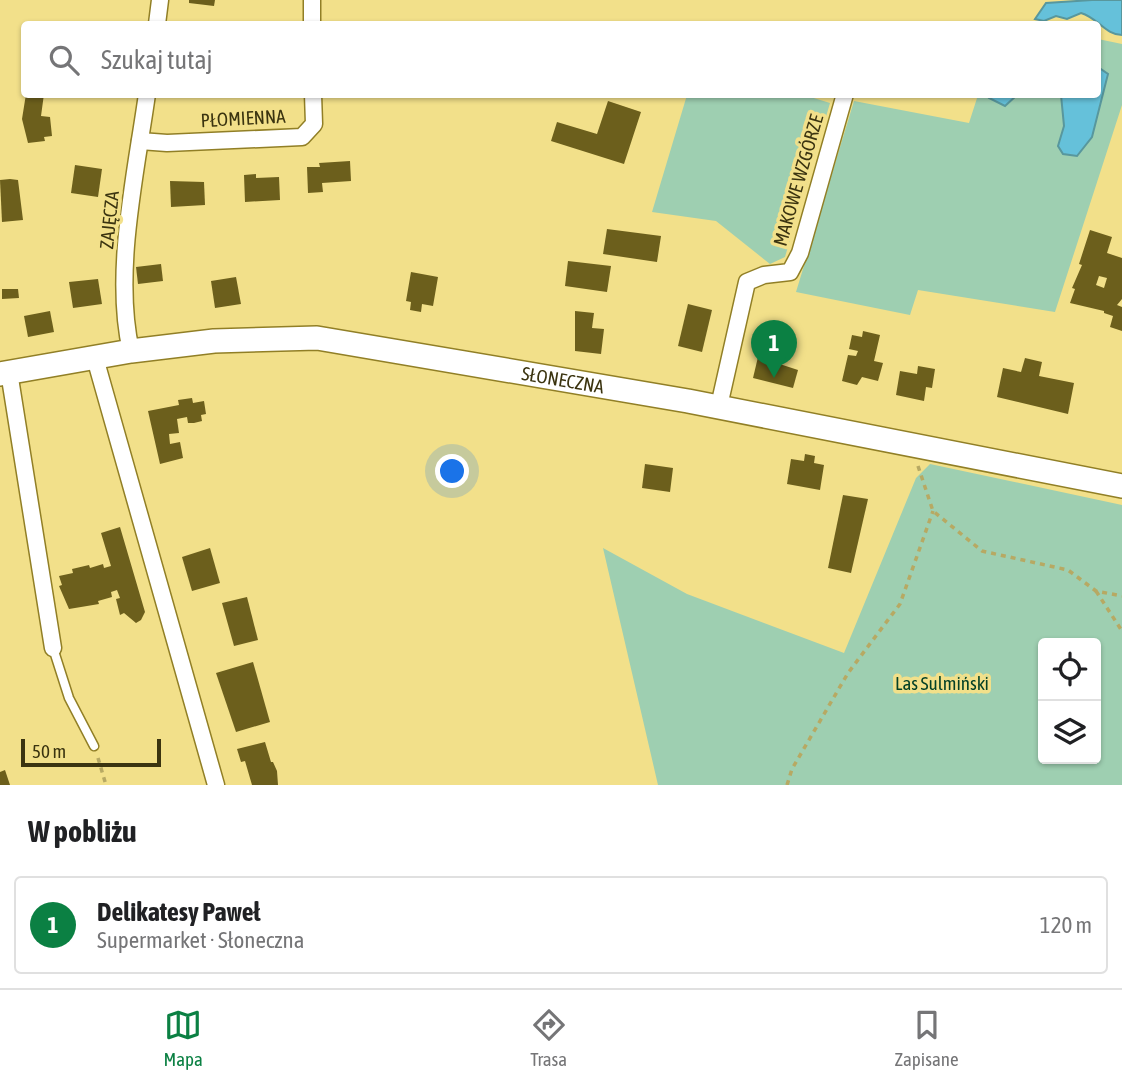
<!DOCTYPE html>
<html lang="pl">
<meta charset="utf-8">
<style>
:root{--surface:#fff;--page:#f6f6f6;--text:#202124;--muted:#757577;--line:#e0e0e0;--accent:#0b8043}
body{margin:0;font-family:"Asap Condensed",sans-serif;background:var(--page);color:var(--text)}
.controls{position:absolute;right:21px;bottom:21px;display:grid;overflow:hidden;border-radius:7px;box-shadow:0 2px 5px #0004}
.controls button{width:63px;height:63px;display:grid;place-items:center;padding:0;border:0;border-bottom:2px solid var(--line);background:var(--surface);color:var(--text);font:35px sans-serif}
.scale{position:absolute;left:21px;bottom:18px;width:140px;box-sizing:border-box;padding-left:7px;border:4px solid #3b3410;border-top:0;font-size:19px;line-height:24px;white-space:nowrap;color:#3b3410;-webkit-text-stroke:5px #f2e08a;paint-order:stroke}
.you{position:absolute;left:453px;top:472px;width:24px;height:24px;margin:-18px;border:5px solid #fff;border-radius:50%;background:#1a73e8;box-shadow:0 0 0 10px #1a73e833}
.badge{display:grid;place-items:center;width:46px;height:46px;border-radius:50%;background:var(--accent);color:#fff;font-size:23px;font-weight:700}
.pin{position:absolute;translate:-50% -58px;filter:drop-shadow(0 2px 4px #0008)}
.pin::after{content:'';position:absolute;top:37px;width:24px;height:21px;background:inherit;clip-path:polygon(0 0,100% 0,50% 100%)}
.list{margin:0;padding:0;list-style:none}
h2{display:flex;justify-content:space-between;align-items:center;height:91px;margin:0;padding:0 28px;font-size:30px}
h2 small{font-size:23px;font-weight:400;color:var(--muted)}
.list li{display:grid;grid-template-columns:46px 1fr auto;gap:21px;align-items:center;box-sizing:border-box;height:98px;margin:0 14px 14px;padding:0 14px;border:2px solid var(--line);border-radius:7px}
.list b{display:block;font-size:26px;white-space:nowrap}
.list p{margin:0;font-size:23px;white-space:nowrap;color:var(--muted)}
.list em{font-size:23px;font-style:normal;color:var(--muted)}
.icon{flex:none;width:38px;height:38px;fill:none;stroke:currentColor;stroke-width:2;stroke-linecap:round;stroke-linejoin:round}
.map{position:relative;flex:none;width:1122px;height:785px;overflow:hidden}
.search{position:absolute;background:var(--surface);box-shadow:0 2px 5px #0004;left:21px;right:21px;top:21px;height:77px;display:flex;align-items:center;gap:18px;box-sizing:border-box;padding:0 24px;border-radius:7px;color:var(--muted);font-size:26px}
.sheet{height:203px;background:var(--surface)}
nav{display:flex;justify-content:space-around;align-items:center;box-sizing:border-box;height:98px;border-top:2px solid var(--line);background:var(--surface);font-size:19px;color:var(--muted)}
nav a{display:grid;justify-items:center;gap:4px}
nav .on{color:var(--accent)}
.map>svg:first-child{display:block}
.green{fill:#9ecfb1;fill-rule:evenodd}
.water{fill:#65c1da;stroke:#58979d;stroke-width:2}
.building{fill:#6c5f1c;fill-rule:evenodd}
.lines{fill:none;stroke-linecap:round;stroke-linejoin:round}
.lane-casing{stroke:#917f26;stroke-width:11}
.street-casing{stroke:#917f26;stroke-width:19}
.secondary-casing{stroke:#917f26;stroke-width:26}
.path{stroke:#b7a963;stroke-width:3.5;stroke-dasharray:5 5;stroke-linecap:butt}
.lane{stroke:#fff;stroke-width:8}
.street{stroke:#fff;stroke-width:16}
.secondary{stroke:#fff;stroke-width:23}
.labels{text-anchor:middle;dominant-baseline:central;stroke-width:7;stroke-linejoin:round;paint-order:stroke}
.street-label{font-size:19px;fill:#3b3410;stroke:#f2e08a}
.park-label{font-size:19px;fill:#044127;stroke:#f2e08a}
</style>
<div class="map">
<svg width="1122" height="785" viewBox="0 0 1122 785">
<rect width="100%" height="100%" fill="#f2e08a"/>
<g class="green">
<path d="M1098,39l24,5v61l-67,207 -137,-22 -8,25 -114,-23 58,-191 115,22 9,-28 120,-1z"/>
<path d="M687,95h117l26,8 -45,154 -15,7 -54,-43 -64,-9z"/>
<path d="M930,464l192,41v280h-464l-55,-237 84,46 157,59 72,-175zM1043,643h53v116h-53z"/>
</g>
<g class="water">
<path d="M1092,0h30v35c-16,0 -24,-17 -41,-22l-14,6 -11,-3 -12,5 -9,-2 11,-16z"/>
<path d="M1098,55v12l10,7 -16,63 -15,19 -14,-2 -5,-8 6,-20 -3,-31 37,-1z"/>
<path d="M990,95v-1l27,1 -12,11 -16,-8z"/>
</g>
<g class="building">
<path d="M189,0h26l-1,6 -25,-3z"/>
<path d="M26,94h18l-3,22 9,1 2,19 -8,1 1,4 -17,2 -6,-24z"/>
<path d="M608,101l33,11 -17,52 -73,-23 6,-19 40,12z"/>
<path d="M350,161l1,20 -29,2 1,9 -15,1 -1,-26h13l-1,-4z"/>
<path d="M75,165l27,4 -4,28 -27,-4z"/>
<path d="M256,174v4l23,-1 1,23 -35,2 -1,-27z"/>
<path d="M10,179l8,1 5,40 -21,2 -2,-42z"/>
<path d="M170,181l34,1 1,23 -34,2z"/>
<path d="M607,229l54,7 -4,26 -54,-8z"/>
<path d="M1090,230l22,7 -5,16 15,5v41l-5,6 5,2v24l-12,-4 3,-11 -9,-3v-2l-34,-8 5,-14 -3,-1 10,-23 -3,-1zM1099,276l8,2 -3,10 -8,-3z"/>
<path d="M568,261l43,5 -4,26 -42,-6z"/>
<path d="M161,264l2,17 -25,3 -2,-17z"/>
<path d="M411,272l27,5 -5,29 -11,-2 -1,8 -11,-2 1,-8 -5,-1z"/>
<path d="M236,277l5,27 -26,4 -4,-27z"/>
<path d="M98,279l4,25 -29,4 -4,-26z"/>
<path d="M2,289h16l1,9 -17,1z"/>
<path d="M688,304l24,6 -10,42 -24,-6z"/>
<path d="M50,311l4,21 -26,5 -4,-21z"/>
<path d="M575,311l19,2 -2,15 12,1 -3,25 -26,-3z"/>
<path d="M863,331l17,4 -6,26 9,2 -5,18 -16,-4 -5,8 -15,-4 6,-26 8,1 2,-5 -9,-2 3,-14 10,2z"/>
<path d="M758,357l40,13 -5,18 -40,-10z"/>
<path d="M1025,358l17,4 -3,14 35,7 -6,31 -71,-17 6,-29 18,4z"/>
<path d="M918,366l17,3 -3,19 -6,-1 -2,14 -28,-6 4,-24 17,3z"/>
<path d="M192,398l1,5 11,-2 2,13 -5,1 1,6 -8,2h-6l-1,-6 -10,2 2,14 -10,1 1,10 10,-2 3,16 -23,6 -12,-53 31,-6 -1,-5z"/>
<path d="M805,454l10,2 -1,7 10,2 -4,25 -33,-6 4,-25 13,2z"/>
<path d="M645,464l28,4 -3,24 -28,-4z"/>
<path d="M843,495l25,4 -17,74 -23,-5z"/>
<path d="M120,527l25,85 -4,8 -5,3 -12,-10 -4,2 -4,-16 4,-1 -3,-8 -6,2 1,5 -14,4 1,3 -30,5 -10,-23 3,-1 -3,-9 14,-3 -1,-4 17,-4 1,3 13,-4 1,4 7,-2 -10,-33z"/>
<path d="M210,548l10,35 -28,8 -10,-34z"/>
<path d="M247,597l11,43 -24,6 -12,-43z"/>
<path d="M253,662l17,60 -34,10 -20,-59z"/>
<path d="M265,742l6,20h2l4,9 1,14h-26l-7,-24 -4,1 -4,-13z"/>
<path d="M5,770l5,15h-10v-13z"/>
</g>
<g class="lines">
<defs>
<path id="lane" d="M53,648l16,50 25,48"/>
<g id="street">
<path d="M312,0v24"/>
<path d="M157,24l3,-24"/>
<path d="M140,141l27,2 135,-6 12,-13 -1,-30"/>
<path d="M131,351c-18,-78 5,-178 16,-257"/>
<path d="M95,358l121,427"/>
<path d="M9,372l44,276"/>
<path d="M719,406l28,-124 17,-7 26,-3 10,-19 45,-159"/>
</g>
<g id="secondary">
<path id="s1" d="M0,374l131,-23 83,-10 103,-3 371,63 434,85"/>
</g>
</defs>
<use href="#lane" class="lane-casing"/>
<use href="#street" class="street-casing"/>
<use href="#secondary" class="secondary-casing"/>
<g class="path">
<path d="M918,466l15,45 49,40 86,19 28,21 26,5"/>
<path d="M1096,591l26,40"/>
<path d="M98,758l8,27"/>
<path d="M787,785l5,-16 56,-96 52,-69 33,-93"/>
</g>
<use href="#lane" class="lane"/>
<use href="#street" class="street"/>
<use href="#secondary" class="secondary"/>
</g>
<g class="labels">
<g class="street-label">
<text transform="translate(243 118) rotate(-3)">PŁOMIENNA</text>
<text transform="translate(798 180) rotate(-74)">MAKOWE WZGÓRZE</text>
<text transform="translate(109 220) rotate(-84)">ZAJĘCZA</text>
<text stroke="none"><textPath href="#s1" startOffset="569">SŁONECZNA</textPath></text>
</g>
<g class="park-label">
<text x="942" y="683">Las Sulmiński</text>
</g>
</g>
</svg>
<div class="controls">
<button><svg class="icon" aria-label="locate" viewBox="0 0 24 24"><circle cx="12" cy="12" r="6"/><path d="M12 2v4M12 18v4M2 12h4M18 12h4"/></svg></button>
<button><svg class="icon" aria-label="layers" viewBox="0 0 24 24"><path d="M12 4l9 5-9 5-9-5zM3 14l9 5 9-5"/></svg></button>
</div>
<div class="scale">50 m</div>
<div class="you"></div>
<div class="pin badge" style="left:774px;top:378px">1</div>
<div class="search"><svg class="icon" aria-label="search" viewBox="0 0 24 24"><circle cx="10" cy="10" r="6"/><path d="M15 15l6 6"/></svg>Szukaj tutaj</div>
</div>
<section class="sheet">
<h2>W pobliżu<small></small></h2>
<ul class="list">
<li><span class="badge">1</span><div><b>Delikatesy Paweł</b><p>Supermarket · Słoneczna</p></div><em>120 m</em></li>
</ul>
</section>
<nav>
<a class="on"><svg class="icon" aria-label="map" viewBox="0 0 24 24"><path d="M3 6l6-2 6 2 6-2v14l-6 2-6-2-6 2zM9 4v14M15 6v14"/></svg>Mapa</a>
<a><svg class="icon" aria-label="directions" viewBox="0 0 24 24"><path d="M12 3l9 9-9 9-9-9zM9 14v-3h6M13 9l2 2-2 2"/></svg>Trasa</a>
<a><svg class="icon" aria-label="saved" viewBox="0 0 24 24"><path d="M7 4h10v16l-5-4-5 4z"/></svg>Zapisane</a>
</nav>
